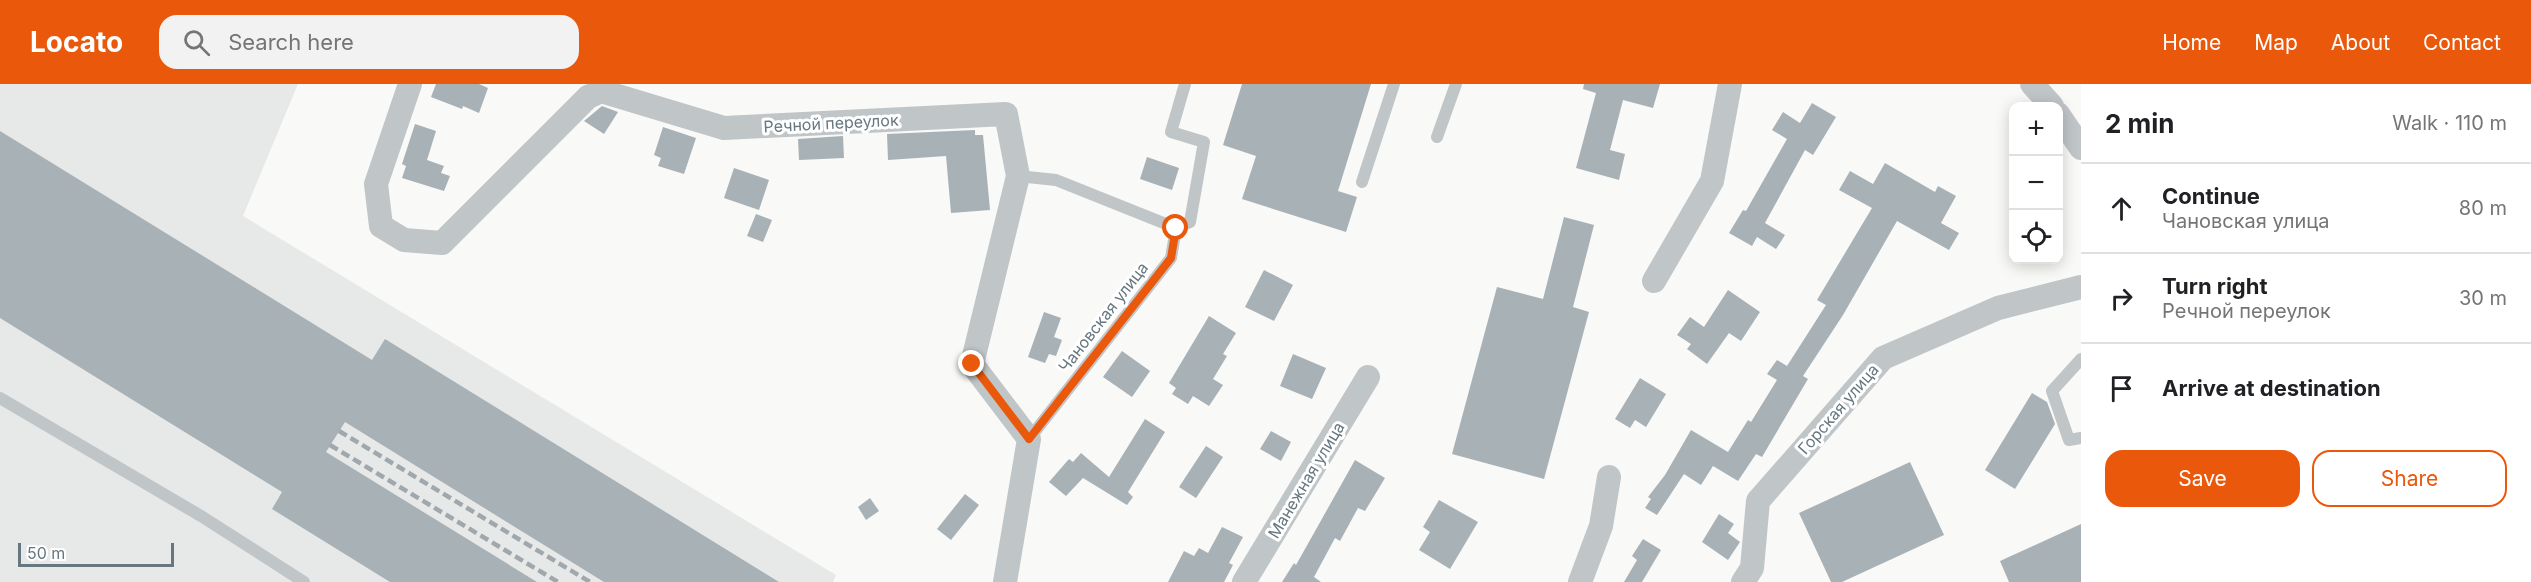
<!DOCTYPE html>
<meta charset="utf-8">
<style>
:root{--surface:#fff;--page:#f2f2f2;--text:#202124;--muted:#757577;--line:#e0e0e0;--accent:#ea580c}
body{margin:0;font-family:Inter,sans-serif;background:var(--page);color:var(--text)}
.controls{position:absolute;right:18px;top:18px;display:grid;overflow:hidden;border-radius:12px;box-shadow:0 3px 15px #0003}
.controls button{width:54px;height:54px;display:grid;place-items:center;padding:0;border:0;border-bottom:2px solid var(--line);background:var(--surface);color:var(--text);font:30px sans-serif}
.scale{position:absolute;left:18px;bottom:15px;width:156px;box-sizing:border-box;padding-left:6px;border:3px solid #667780;border-top:0;font-size:16px;line-height:21px;white-space:nowrap;color:#667780;-webkit-text-stroke:4px #fff;paint-order:stroke}
.stop{position:absolute;width:18px;height:18px;margin:-14px;border:4px solid #ea580c;border-radius:50%;background:#fff}
.stop.end{background:#ea580c;border-color:#fff;box-shadow:0 2px 6px #0008}
.list{margin:0;padding:0;list-style:none}
h2{display:flex;justify-content:space-between;align-items:center;height:78px;margin:0;padding:0 24px;font-size:26px}
h2 small{font-size:20px;font-weight:400;color:var(--muted)}
.list li{display:grid;grid-template-columns:39px 1fr auto;gap:18px;align-items:center;box-sizing:border-box;height:90px;padding:0 24px;border-top:2px solid var(--line)}
.list b{display:block;font-size:22px;white-space:nowrap}
.list p{margin:0;font-size:20px;white-space:nowrap;color:var(--muted)}
.list em{font-size:20px;font-style:normal;color:var(--muted)}
.actions{display:flex;gap:12px;padding:18px 24px}
.actions a{flex:1;padding:14px 0;border:2px solid var(--accent);border-radius:18px;text-align:center;font-size:21px;color:var(--accent)}
.actions .main{background:var(--accent);color:#fff}
.icon{flex:none;width:33px;height:33px;fill:none;stroke:currentColor;stroke-width:2;stroke-linecap:round;stroke-linejoin:round}
.map{position:relative;flex:none;width:2081px;height:498px;overflow:hidden}
header{display:flex;align-items:center;gap:36px;box-sizing:border-box;height:84px;padding:0 30px;background:var(--accent);color:#fff}
header strong{font-size:28px}
nav{display:flex;gap:33px;margin-inline-start:auto;font-size:21px}
.search{width:420px;height:54px;background:var(--page);display:flex;align-items:center;gap:15px;box-sizing:border-box;padding:0 21px;border-radius:18px;color:var(--muted);font-size:22px}
main{display:flex}
aside{flex:1;background:var(--surface)}
.map>svg:first-child{display:block}
.built{fill:#e7e9e8}
.building{fill:#a8b1b6}
.lines{fill:none;stroke-linecap:round;stroke-linejoin:round}
.service{stroke:#c0c5c8;stroke-width:12}
.minor{stroke:#c0c5c8;stroke-width:24}
.rail{stroke:#a0a8ad;stroke-width:4.5;stroke-dasharray:9 4.5;stroke-linecap:butt}
.route{stroke:#ea580c;stroke-width:8}
.labels{text-anchor:middle;dominant-baseline:central;stroke-width:6;stroke-linejoin:round;paint-order:stroke}
.street-label{font-size:16px;fill:#667780;stroke:#fff}
</style>
<header>
<strong>Locato</strong>
<div class="search"><svg class="icon" aria-label="search" viewBox="0 0 24 24"><circle cx="10" cy="10" r="6"/><path d="M15 15l6 6"/></svg>Search here</div>
<nav><a>Home</a><a>Map</a><a>About</a><a>Contact</a></nav>
</header>
<main>
<div class="map">
<svg width="2081" height="498" viewBox="0 0 2081 498">
<rect width="100%" height="100%" fill="#f9f9f7"/>
<path class="built" d="M0,0h298l-55,132 593,359 -3,7h-833z"/>
<g class="building">
<path d="M436,0h43l9,4 -9,25 -16,-7 -1,3 -31,-12z"/>
<path d="M1242,0h129l-33,107 19,6 -11,35 -104,-33 14,-43 -33,-11z"/>
<path d="M1584,0h76l-7,24 -30,-8 -13,50 15,4 -6,26 -43,-12 20,-75 -13,-4z"/>
<path d="M1812,19l24,14 -23,38 -8,-5 -40,73 20,12 -9,14 -19,-12 -5,9 -23,-13 14,-23 3,1 41,-72 -15,-9 11,-18 17,11z"/>
<path d="M602,22l16,6 -14,22 -20,-13z"/>
<path d="M415,40l21,7 -9,29 17,6 -3,7 9,3 -6,15 -42,-13 4,-12 -4,-2z"/>
<path d="M663,43l33,11 -12,36 -26,-8 3,-8 -7,-3z"/>
<path d="M975,46v5h8l7,75 -39,3 -5,-57 -58,4 -1,-26z"/>
<path d="M0,47l372,229 13,-21 394,243h-175l-259,-160 -19,30 211,130h-147l-118,-73 10,-17 -282,-174z"/>
<path d="M843,52l1,22 -45,2 -1,-21z"/>
<path d="M1147,73l32,11 -7,22 -32,-11z"/>
<path d="M1885,79l50,29 3,-6 18,10 -15,27 18,10 -10,17 -52,-29 -54,94 -40,61 5,3 -46,78 -6,-3 -18,27 -25,-15 -12,19 -17,-11 -27,41 -12,-7 6,-9 -3,-2 17,-22 26,-45 37,22 20,-32 3,2 26,-42 -10,-6 10,-14 10,6 39,-61 -9,-5 55,-92 -33,-18 11,-19 23,13z"/>
<path d="M734,84l35,12 -10,30 -35,-12z"/>
<path d="M756,130l16,6 -9,22 -16,-6z"/>
<path d="M1564,133l30,8 -21,82 16,5 -45,167 -92,-25 45,-167 46,12z"/>
<path d="M1264,186l29,15 -19,36 -29,-14z"/>
<path d="M1728,206l32,22 -19,29 -12,-8 -22,31 -20,-15 4,-5 -14,-9 13,-18 14,10z"/>
<path d="M1044,228l17,6 -7,19 8,3 -6,16 -7,-2 -4,9 -17,-6z"/>
<path d="M1209,232l27,17 -13,21 4,2 -14,23 10,6 -14,21 -16,-10 -5,8 -16,-10 4,-6 -7,-5z"/>
<path d="M1122,267l28,20 -18,26 -29,-20z"/>
<path d="M1293,270l33,14 -14,31 -32,-13z"/>
<path d="M1640,294l26,16 -20,33 -11,-7 -5,8 -15,-9z"/>
<path d="M2032,309l15,9 8,22 -40,65 -30,-19z"/>
<path d="M1145,335l20,13 -37,60 5,5 -6,8 -44,-27 -17,18 -17,-14 20,-23 4,3 8,-9 28,24z"/>
<path d="M1271,347l20,11 -10,19 -21,-12z"/>
<path d="M1206,362l17,11 -27,41 -17,-11z"/>
<path d="M1355,376l30,18 -20,33 -7,-3 -18,33 -5,-3 -21,39 7,5h-39l12,-19 2,2z"/>
<path d="M1910,378l34,73 -102,47h-11l-32,-69z"/>
<path d="M965,410l14,11 -28,35 -14,-11z"/>
<path d="M870,414l9,13 -13,9 -8,-13z"/>
<path d="M1439,416l39,22 -28,47 -31,-19 11,-18 -7,-5z"/>
<path d="M1719,430l15,10 -6,9 12,9 -12,18 -26,-18z"/>
<path d="M2081,440v58h-72l-9,-21z"/>
<path d="M1222,443l21,10 -14,26 4,2 -9,17h-56l16,-31 10,5 5,-8 9,5z"/>
<path d="M1643,455l18,11 -19,32h-18l13,-22 -5,-4z"/>
</g>
<g class="lines">
<g class="service">
<path d="M1437,53l19,-53"/>
<path d="M1018,92l38,4 120,48 -5,30 -142,181"/>
<path d="M1362,98l32,-98"/>
<path d="M1176,144l14,-6 14,-80 -33,-10 14,-48"/>
<path d="M2081,275l-29,32 17,49 12,-2"/>
<path d="M0,314l201,118 103,66"/>
</g>
<g class="minor">
<path d="M410,0l-34,100 5,42 23,14 38,3 146,-146 13,-6 123,37 282,-14 12,62 -46,188 57,75 -24,143"/>
<path d="M2032,0l20,22"/>
<path d="M2058,30l23,34"/>
<path d="M1654,197l58,-100 18,-97"/>
<path d="M1244,498l124,-205"/>
<path d="M1580,498l21,-56 8,-49"/>
<path d="M1743,498l9,-14 6,-67 125,-143 115,-50 83,-21"/>
</g>
<g class="rail">
<path d="M339,347l251,151"/>
<path d="M330,361l228,137"/>
</g>
</g>
<g class="lines">
<path class="route" d="M972,280l57,75 142,-181 5,-30"/>
</g>
<g class="labels">
<g class="street-label">
<text transform="translate(831 39) rotate(-3)">Речной переулок</text>
<text transform="translate(1103 233) rotate(-52)">Чановская улица</text>
<text transform="translate(1838 325) rotate(-49)">Горская улица</text>
<text transform="translate(1306 396) rotate(-59)">Манежная улица</text>
</g>
</g>
</svg>
<div class="controls">
<button>+</button>
<button>−</button>
<button><svg class="icon" aria-label="locate" viewBox="0 0 24 24"><circle cx="12" cy="12" r="6"/><path d="M12 2v4M12 18v4M2 12h4M18 12h4"/></svg></button>
</div>
<div class="scale">50 m</div>
<div class="stop" style="left:1176px;top:144px"></div>
<div class="stop end" style="left:972px;top:280px"></div>
</div>
<aside>
<h2>2 min<small>Walk · 110 m</small></h2>
<ul class="list">
<li><svg class="icon" aria-label="ahead" viewBox="0 0 24 24"><path d="M12 20V5M6 11l6-6 6 6"/></svg><div><b>Continue</b><p>Чановская улица</p></div><em>80 m</em></li>
<li><svg class="icon" aria-label="right" viewBox="0 0 24 24"><path d="M7 20v-9h11M14 6l5 5-5 5"/></svg><div><b>Turn right</b><p>Речной переулок</p></div><em>30 m</em></li>
<li><svg class="icon" aria-label="arrive" viewBox="0 0 24 24"><path d="M6 21V4h12l-3 4 3 4H6"/></svg><div><b>Arrive at destination</b></div></li>
</ul>
<div class="actions"><a class="main">Save</a><a>Share</a></div>
</aside>
</main>
